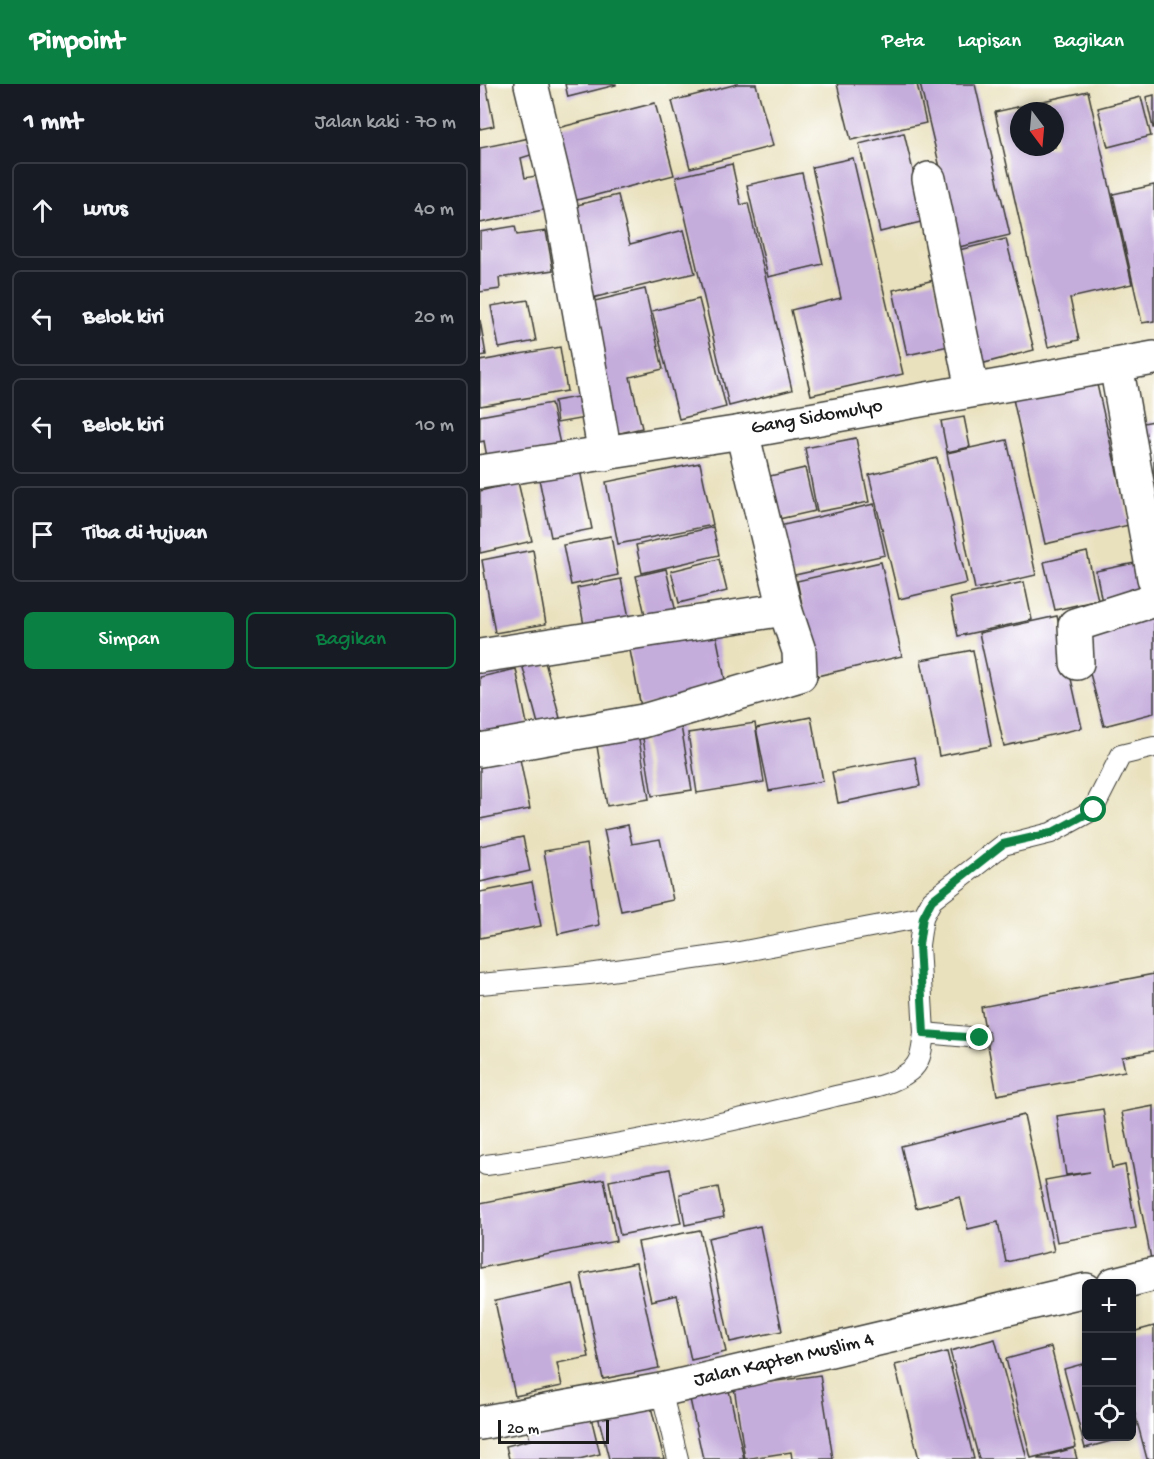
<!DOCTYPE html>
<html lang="id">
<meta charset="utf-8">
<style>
:root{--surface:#171b24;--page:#20242c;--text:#f1f3f6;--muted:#9ea1a6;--line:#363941;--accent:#0b8043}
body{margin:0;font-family:"Gochi Hand",sans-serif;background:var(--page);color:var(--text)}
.controls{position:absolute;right:18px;bottom:18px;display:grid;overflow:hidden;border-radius:9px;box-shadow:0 3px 9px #0003}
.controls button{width:54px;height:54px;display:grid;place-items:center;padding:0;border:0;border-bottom:2px solid var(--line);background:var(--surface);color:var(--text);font:30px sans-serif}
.compass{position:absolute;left:530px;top:18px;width:54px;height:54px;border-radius:50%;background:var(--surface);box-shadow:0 3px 9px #0003;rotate:164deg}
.scale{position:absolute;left:18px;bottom:15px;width:111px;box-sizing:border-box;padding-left:6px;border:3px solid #1c1c1c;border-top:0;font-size:16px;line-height:21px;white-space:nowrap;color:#1c1c1c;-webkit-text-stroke:4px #fff;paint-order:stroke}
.stop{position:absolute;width:18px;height:18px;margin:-14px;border:4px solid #0b8043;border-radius:50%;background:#fff}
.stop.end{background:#0b8043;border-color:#fff;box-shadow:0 2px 6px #0008}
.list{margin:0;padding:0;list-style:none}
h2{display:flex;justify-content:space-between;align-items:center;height:78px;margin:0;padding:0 24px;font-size:26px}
h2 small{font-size:20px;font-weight:400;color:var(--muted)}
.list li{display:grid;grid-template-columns:39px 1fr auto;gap:18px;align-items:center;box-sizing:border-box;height:96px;margin:0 12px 12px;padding:0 12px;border:2px solid var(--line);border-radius:9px}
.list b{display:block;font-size:22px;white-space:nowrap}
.list em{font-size:20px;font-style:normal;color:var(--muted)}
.actions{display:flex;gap:12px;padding:18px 24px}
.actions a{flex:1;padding:14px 0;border:2px solid var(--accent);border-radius:9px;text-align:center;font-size:21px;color:var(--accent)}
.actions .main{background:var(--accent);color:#fff}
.icon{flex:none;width:33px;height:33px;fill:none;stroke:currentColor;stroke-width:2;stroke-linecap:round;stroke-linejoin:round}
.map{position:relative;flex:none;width:674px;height:1375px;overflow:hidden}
header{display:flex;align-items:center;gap:36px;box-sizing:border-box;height:84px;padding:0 30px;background:var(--accent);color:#fff}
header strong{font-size:28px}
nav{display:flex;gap:33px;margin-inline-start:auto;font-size:21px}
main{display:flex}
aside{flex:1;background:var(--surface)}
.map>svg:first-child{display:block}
.building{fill:#c4acdb;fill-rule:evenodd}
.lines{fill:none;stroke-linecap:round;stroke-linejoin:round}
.lane-casing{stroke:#3b3a34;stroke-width:22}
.street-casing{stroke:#3b3a34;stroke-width:36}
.lane{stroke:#fff;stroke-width:20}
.street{stroke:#fff;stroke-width:33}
.route{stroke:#0b8043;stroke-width:8}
.labels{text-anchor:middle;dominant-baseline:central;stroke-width:4.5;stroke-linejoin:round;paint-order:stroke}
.street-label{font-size:20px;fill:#1c1c1c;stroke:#fff}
</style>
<header>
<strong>Pinpoint</strong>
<nav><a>Peta</a><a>Lapisan</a><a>Bagikan</a></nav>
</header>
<main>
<aside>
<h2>1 mnt<small>Jalan kaki · 70 m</small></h2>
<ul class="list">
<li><svg class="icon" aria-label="ahead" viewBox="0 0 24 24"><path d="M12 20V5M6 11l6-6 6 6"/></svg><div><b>Lurus</b></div><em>40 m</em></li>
<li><svg class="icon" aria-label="left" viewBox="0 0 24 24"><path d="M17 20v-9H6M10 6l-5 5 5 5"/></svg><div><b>Belok kiri</b></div><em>20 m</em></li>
<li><svg class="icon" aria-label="left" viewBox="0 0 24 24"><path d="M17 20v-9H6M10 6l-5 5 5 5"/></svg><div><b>Belok kiri</b></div><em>10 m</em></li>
<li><svg class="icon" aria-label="arrive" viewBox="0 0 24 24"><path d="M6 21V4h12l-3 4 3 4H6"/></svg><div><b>Tiba di tujuan</b></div></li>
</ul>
<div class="actions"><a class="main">Simpan</a><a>Bagikan</a></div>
</aside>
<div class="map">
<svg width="674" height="1375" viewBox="0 0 674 1375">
<rect width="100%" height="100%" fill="#fff"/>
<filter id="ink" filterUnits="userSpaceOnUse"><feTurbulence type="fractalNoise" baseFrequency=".0167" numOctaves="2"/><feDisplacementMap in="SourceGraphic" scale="12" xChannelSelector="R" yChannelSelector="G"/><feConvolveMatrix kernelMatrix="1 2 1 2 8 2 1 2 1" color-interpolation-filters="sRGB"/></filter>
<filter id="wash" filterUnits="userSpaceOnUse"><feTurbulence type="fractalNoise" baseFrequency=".008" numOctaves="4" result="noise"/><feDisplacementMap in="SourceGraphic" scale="24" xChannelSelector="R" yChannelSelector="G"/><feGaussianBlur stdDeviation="1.35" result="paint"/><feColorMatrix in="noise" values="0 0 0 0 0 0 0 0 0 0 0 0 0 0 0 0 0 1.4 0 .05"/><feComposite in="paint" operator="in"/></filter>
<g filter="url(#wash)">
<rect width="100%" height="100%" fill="#e9e1be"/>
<g id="blocks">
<g class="building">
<path d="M0,0h6l8,42 -14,3z"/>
<path d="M85,0h51v1l-48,12z"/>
<path d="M257,0h19l17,62 -83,22 -18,-67z"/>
<path d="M357,0h80l9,39 -75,17z"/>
<path d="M440,0h55l35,151 -51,12z"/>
<path d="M608,7l44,193 -62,14 9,42 -31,7 -53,-235zM539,27h36v36h-36z"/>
<path d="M674,11v33h-1l-7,-31z"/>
<path d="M661,13l10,39 -43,11 -10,-39z"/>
<path d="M175,19l19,72 -105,27 -19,-72z"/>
<path d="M424,49l21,88 -45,11 -21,-88z"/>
<path d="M50,54l4,16 -13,4 4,20 16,-3 7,34 -68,14v-75z"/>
<path d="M373,74l50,216 -92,21 -20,-85 50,-12 -29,-131z"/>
<path d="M252,80l9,41 7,-2 44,187 -63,16 -53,-229z"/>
<path d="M322,89l21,91 -55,13 -21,-92z"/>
<path d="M674,101v136l-12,2 -29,-129z"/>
<path d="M138,111l12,49 54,-14 11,43 -103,25 -23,-91z"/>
<path d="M35,142l2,9 29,-4 7,39 -54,8 1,11 -20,3v-60z"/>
<path d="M526,155l28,111 -57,15 -27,-113z"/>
<path d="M454,196l15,66 -42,9 -14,-65z"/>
<path d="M165,205l18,80 -33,8 12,51 -30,7 -30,-131z"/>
<path d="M219,215l27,108 -47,12 -27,-108z"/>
<path d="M48,216l8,41 -37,7 -8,-42z"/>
<path d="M0,236l6,35 -6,1z"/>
<path d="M80,263l7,44 -87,15v-45z"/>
<path d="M616,296l33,145 -84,19 -32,-145z"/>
<path d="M108,311l3,22 -34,6 -3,-22z"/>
<path d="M71,319l10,46 -73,14 -4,-22 -4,1v-26z"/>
<path d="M484,333l6,30 -23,5 -6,-31z"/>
<path d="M674,337v83l-16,-80z"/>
<path d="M376,354l13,64 -52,10 -12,-64z"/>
<path d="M527,356l29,135 -61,14 -28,-136z"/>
<path d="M457,374l30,125 -68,16 -30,-124z"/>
<path d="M220,379l13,62 -95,19 -12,-62z"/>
<path d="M325,384l10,43 -45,10 -9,-43z"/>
<path d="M100,386l12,59 -41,8 -12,-58z"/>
<path d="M38,398l14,59 -52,12v-62z"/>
<path d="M394,420l11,51 -99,22 -11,-50z"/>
<path d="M233,443l6,28 -77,18 -6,-28z"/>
<path d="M131,452l7,39 -47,10 -8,-40z"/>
<path d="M53,466l13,74 -51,9 -13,-73z"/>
<path d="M607,468l11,48 -43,10 -11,-48z"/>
<path d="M239,475l8,32 -48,12 -8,-32z"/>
<path d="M401,478l21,94 -85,20 -20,-95z"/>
<path d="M655,479l8,38 -40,7 -7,-37z"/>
<path d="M186,485l12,52 -30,7 -12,-52z"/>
<path d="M141,495l10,48 -45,9 -9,-48z"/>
<path d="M544,498l8,38 -74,16 -8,-38z"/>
<path d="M577,532l25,112 -78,18 -25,-113z"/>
<path d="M674,532v97l-50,13 -24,-90z"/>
<path d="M234,540l13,66 -86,17 -13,-67z"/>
<path d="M493,566l18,96 -52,10 -18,-96z"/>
<path d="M64,574l16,60 -22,6 -16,-60z"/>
<path d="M36,585l12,60 -45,11 -3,-13v-50z"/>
<path d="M331,633l12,64 -54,10 -13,-63z"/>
<path d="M275,639l9,59 -67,11 -9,-60z"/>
<path d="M201,642l11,64 -40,6 -10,-64z"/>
<path d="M158,649l11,66 -42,7 -11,-66z"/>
<path d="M39,670l11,55 -50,10v-57z"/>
<path d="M435,673l5,29 -82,17 -6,-31z"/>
<path d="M148,741l4,19 28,-5 13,61 -52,11 -17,-81z"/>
<path d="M43,753l7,34 -50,11v-36z"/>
<path d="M107,760l12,81 -41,9 -14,-83z"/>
<path d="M52,798l9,44 -61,12v-46z"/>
<path d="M674,890v77l-32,6 3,14 -128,24 -16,-88z"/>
<path d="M674,1022v158h-2l-30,-152z"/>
<path d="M623,1025l9,59 13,-3 11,63 -79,14 -12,-62 45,-8 -24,3 -9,-59z"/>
<path d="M544,1031l30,136 -48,11 -8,-40 -30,7 -8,-32 -44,11 -15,-62z"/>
<path d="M190,1085l11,54 -61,12 -11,-54z"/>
<path d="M124,1095l12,62 -136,27v-65z"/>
<path d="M238,1103l6,30 -39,8 -5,-31z"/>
<path d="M280,1142l22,105 -52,11 -22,-104z"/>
<path d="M220,1146l26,122 -35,8 -14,-65 -26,6 -13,-59z"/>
<path d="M156,1179l23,105 -56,11 -22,-105z"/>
<path d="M93,1200l16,73 -32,6 5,23 -47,10 -20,-95z"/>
<path d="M674,1242v133h-7l-15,-56v-71z"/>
<path d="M515,1255l18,66 14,54h-48l-29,-108z"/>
<path d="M571,1263l25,100 -45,11 -25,-99z"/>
<path d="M467,1268l27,107h-55l-24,-94z"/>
<path d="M606,1279v74h40l-41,11 -21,-79z"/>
<path d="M340,1291l13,84h-41l-1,-7 -46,7 -11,-72z"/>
<path d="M247,1297l17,78h-41l-15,-69z"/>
<path d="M170,1319l14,56h-55l-11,-43z"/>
<path d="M109,1325l11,45 -21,5h-70l-3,-13 24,-6 -4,-16z"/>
<path d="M594,1364l3,11h-39v-1z"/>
</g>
</g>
</g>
<g filter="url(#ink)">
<use href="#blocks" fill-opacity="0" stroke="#3b3a34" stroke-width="1.5"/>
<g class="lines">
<defs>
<g id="lane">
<path d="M0,900l109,-10 140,-20 194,-37"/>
<path d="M444,949l-5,-88 4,-28 9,-17 71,-55 48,-12 42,-23 28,-55 33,-8"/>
<path d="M6,1081c115,-16 230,-39 342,-67 26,-7 61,-10 82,-27 12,-9 12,-24 14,-38l56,5"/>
<path d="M181,1306l17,69"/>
</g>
<g id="street">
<path d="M51,0l30,124 44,246"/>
<path d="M449,95l43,210"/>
<path d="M636,281l38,213"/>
<path d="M0,388l262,-40 412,-74"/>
<path d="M0,572l305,-47"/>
<path d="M597,579l-2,-38 79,-25"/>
<path d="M0,666l163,-29 157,-46 -1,-24 -14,-42 -43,-177"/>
<path d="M634,1200l40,-10"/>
<path d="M0,1339l181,-33 425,-100"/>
</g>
</defs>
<use href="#lane" class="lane-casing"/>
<use href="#street" class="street-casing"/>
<use href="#lane" class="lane"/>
<use href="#street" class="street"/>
</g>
</g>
<g class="lines" filter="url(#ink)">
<path class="route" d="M500,954l-56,-4 -5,-89 4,-28 9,-17 71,-56 48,-11 43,-23"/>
</g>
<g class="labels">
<g class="street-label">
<text transform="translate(337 334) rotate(-10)">Gang Sidomulyo</text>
<text transform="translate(304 1277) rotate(-13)">Jalan Kapten Muslim 4</text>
</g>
</g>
</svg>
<div class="controls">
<button>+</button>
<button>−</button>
<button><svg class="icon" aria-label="locate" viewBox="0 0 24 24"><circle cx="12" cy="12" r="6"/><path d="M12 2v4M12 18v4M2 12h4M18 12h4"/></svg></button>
</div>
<svg class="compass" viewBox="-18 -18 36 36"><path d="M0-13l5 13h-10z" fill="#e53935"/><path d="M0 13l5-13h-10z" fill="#9ea1a6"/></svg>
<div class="scale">20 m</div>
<div class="stop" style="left:614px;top:726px"></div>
<div class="stop end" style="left:500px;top:954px"></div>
</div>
</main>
